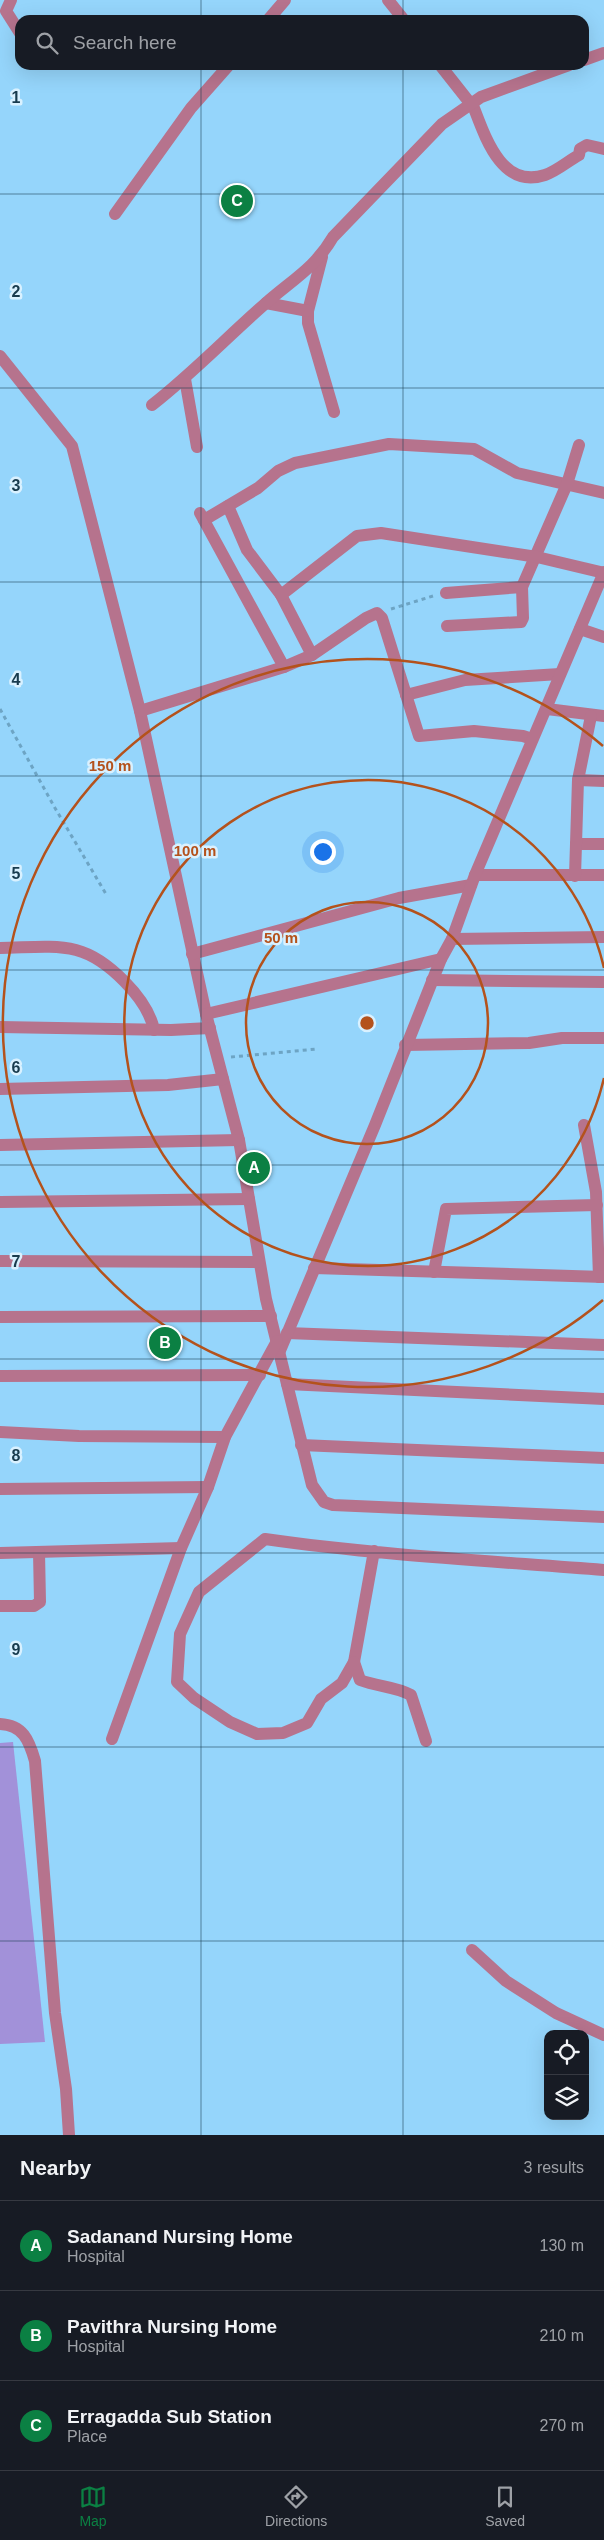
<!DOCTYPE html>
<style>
:root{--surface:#171b24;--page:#20242c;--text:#f1f3f6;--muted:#9ea1a6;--line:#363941;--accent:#0b8043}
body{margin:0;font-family:Helvetica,sans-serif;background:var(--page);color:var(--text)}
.controls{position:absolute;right:15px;bottom:15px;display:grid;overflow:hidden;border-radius:10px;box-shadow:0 5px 20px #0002}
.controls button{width:45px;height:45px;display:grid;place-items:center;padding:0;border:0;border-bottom:1px solid var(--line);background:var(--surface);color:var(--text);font:25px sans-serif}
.you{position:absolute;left:322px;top:851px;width:18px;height:18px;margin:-12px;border:4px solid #fff;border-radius:50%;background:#1a73e8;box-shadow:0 0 0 8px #1a73e833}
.badge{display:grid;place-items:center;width:32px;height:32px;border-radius:50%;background:var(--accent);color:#fff;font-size:16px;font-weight:700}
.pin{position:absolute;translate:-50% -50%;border:2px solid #fff;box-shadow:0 1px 5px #0006}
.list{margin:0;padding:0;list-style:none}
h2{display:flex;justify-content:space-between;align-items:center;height:65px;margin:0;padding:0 20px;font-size:21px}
h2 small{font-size:16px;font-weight:400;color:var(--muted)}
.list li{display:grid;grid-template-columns:32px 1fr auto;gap:15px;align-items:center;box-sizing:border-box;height:90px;padding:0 20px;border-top:1px solid var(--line)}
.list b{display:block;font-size:19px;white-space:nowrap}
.list p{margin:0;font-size:16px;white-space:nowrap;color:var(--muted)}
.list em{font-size:16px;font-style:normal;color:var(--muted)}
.icon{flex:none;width:28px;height:28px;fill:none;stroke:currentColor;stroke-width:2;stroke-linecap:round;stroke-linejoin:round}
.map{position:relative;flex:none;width:604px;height:2135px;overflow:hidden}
.search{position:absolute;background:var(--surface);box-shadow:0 5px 20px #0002;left:15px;right:15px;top:15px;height:55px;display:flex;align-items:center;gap:12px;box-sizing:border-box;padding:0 18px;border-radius:15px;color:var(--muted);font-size:19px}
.sheet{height:335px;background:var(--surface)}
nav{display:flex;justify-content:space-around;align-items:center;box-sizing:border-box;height:70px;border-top:1px solid var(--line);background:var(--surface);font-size:14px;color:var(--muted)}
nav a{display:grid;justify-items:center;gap:2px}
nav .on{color:var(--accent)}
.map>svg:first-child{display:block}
.green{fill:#a291d9}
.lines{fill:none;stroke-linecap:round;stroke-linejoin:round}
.path{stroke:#6da4c4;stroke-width:3;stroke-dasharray:4 4;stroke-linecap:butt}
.minor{stroke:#b6738d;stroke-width:12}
.grid{fill:none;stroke:#183b4e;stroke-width:1;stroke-opacity:0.55}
.ring{fill:none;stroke:#b4521c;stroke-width:2.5}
.grid-label{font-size:16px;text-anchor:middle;font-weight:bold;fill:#183b4e;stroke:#d9f1ff;stroke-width:5;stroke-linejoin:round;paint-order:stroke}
.centre{fill:#b4521c;stroke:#d9f1ff;stroke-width:2.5}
.ring-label{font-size:15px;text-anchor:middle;font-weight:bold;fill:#b4521c;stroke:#d9f1ff;stroke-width:5;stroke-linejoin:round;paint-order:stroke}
</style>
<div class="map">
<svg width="604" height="2135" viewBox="0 0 604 2135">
<rect width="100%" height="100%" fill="#95d5fb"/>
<path class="green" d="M13,1742l32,300 -45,2v-301z"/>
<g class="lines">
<g class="path">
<path d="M391,609l42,-13"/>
<path d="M0,709l55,99 51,86"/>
<path d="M231,1057l86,-8"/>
</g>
<g class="minor">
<path d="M11,0l-5,11 14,22"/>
<path d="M388,0l16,20"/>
<path d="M268,20l17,-20"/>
<path d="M584,60l20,-7"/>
<path d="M440,65l30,38"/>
<path d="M472,103c12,30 28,87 73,72 12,-4 23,-14 34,-20l1,-6 7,-4 17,4"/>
<path d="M115,214l76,-106 38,-43"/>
<path d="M322,257l-14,54v12l26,89"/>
<path d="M266,303l42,8"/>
<path d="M0,356l72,90 68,265 66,303 33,126 27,159 46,186 12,17 9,3 271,12"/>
<path d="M185,379l12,68"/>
<path d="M152,405c41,-32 75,-68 114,-102 26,-23 49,-35 67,-66l109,-113 39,-27 88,-32"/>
<path d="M228,506l19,44 34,45 31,60"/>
<path d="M200,513l84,154"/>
<path d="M204,520l54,-32 20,-17 17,-8 94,-19 85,5 43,24 87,20"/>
<path d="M522,587l45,-103 12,-39"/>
<path d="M446,593l76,-6 1,31 -2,4 -74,4"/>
<path d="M281,595l76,-59 24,-3 156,24 67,16"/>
<path d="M580,629l24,8"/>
<path d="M406,695l59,-15 95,-6"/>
<path d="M547,709l57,7"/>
<path d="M140,711l144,-44 28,-12 54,-37 11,-5 5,5 37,118 55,-5 49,5 9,3"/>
<path d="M578,780l26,1"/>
<path d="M576,844h28"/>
<path d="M475,875h129"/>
<path d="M575,876l3,-96 13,-64"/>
<path d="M452,939l152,-2"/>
<path d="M0,948c25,0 52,-4 76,2 31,8 72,49 78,80"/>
<path d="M192,954l207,-56 72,-13"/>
<path d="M432,980l172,2"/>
<path d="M206,1014l235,-55"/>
<path d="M0,1027l171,3 39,-2"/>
<path d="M405,1045l124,-2 33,-5h42"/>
<path d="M0,1089l168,-4 55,-6"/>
<path d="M584,1125l12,67 3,85"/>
<path d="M0,1145l239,-5"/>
<path d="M0,1202l249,-3"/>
<path d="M0,1261l258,1"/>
<path d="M314,1268l290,9"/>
<path d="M434,1272l12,-63 151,-4"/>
<path d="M0,1317l271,-1"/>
<path d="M287,1333l317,12"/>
<path d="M279,1353l96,-228 66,-166 11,-20 23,-64 129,-303"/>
<path d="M0,1376l260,-1"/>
<path d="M287,1384l317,15"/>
<path d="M0,1432l79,4 146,1"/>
<path d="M301,1445l303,13"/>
<path d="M0,1489l208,-2"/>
<path d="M374,1551l-20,111 -12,21 -21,16 -14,24 -24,10 -26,1 -27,-12 -36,-24 -17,-16 3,-48 19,-42 66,-53c112,16 226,22 339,31"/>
<path d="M0,1553l181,-5"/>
<path d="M0,1606h34l6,-4 -1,-50"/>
<path d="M354,1662l6,18c18,7 35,6 51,15l15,46"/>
<path d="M0,1724c23,1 29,16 35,37l20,252 11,76 3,46"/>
<path d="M112,1739l69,-191 27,-61 17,-50 52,-96"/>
<path d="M472,1950l34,31 50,32 48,22"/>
</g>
</g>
<path class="grid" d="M201,0v20M403,0v20M201,65v2070M403,65v2070M0,194h604M0,388h604M0,582h604M0,776h604M0,970h604M0,1165h604M0,1359h604M0,1553h604M0,1747h604M0,1941h604"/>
<g class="ring">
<circle cx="367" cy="1023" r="121"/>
<path d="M604 1078A243 243 0 1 1 604 968"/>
<path d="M603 1300A364 364 0 1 1 603 746"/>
</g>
<g class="grid-label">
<text x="16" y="103">1</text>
<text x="16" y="297">2</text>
<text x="16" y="491">3</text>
<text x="16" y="685">4</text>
<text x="16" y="879">5</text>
<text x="16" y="1073">6</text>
<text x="16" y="1267">7</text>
<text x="16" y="1461">8</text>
<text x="16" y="1655">9</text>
</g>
<circle cx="367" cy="1023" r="8" class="centre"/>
<g class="ring-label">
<text x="110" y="771">150 m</text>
<text x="195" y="856">100 m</text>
<text x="281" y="943">50 m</text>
</g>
</svg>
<div class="controls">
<button><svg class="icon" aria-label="locate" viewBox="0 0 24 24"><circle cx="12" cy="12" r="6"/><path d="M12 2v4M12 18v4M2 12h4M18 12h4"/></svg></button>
<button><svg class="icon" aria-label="layers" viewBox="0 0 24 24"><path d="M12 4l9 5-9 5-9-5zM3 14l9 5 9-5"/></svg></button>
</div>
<div class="you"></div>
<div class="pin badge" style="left:254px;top:1168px">A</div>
<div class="pin badge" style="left:165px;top:1343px">B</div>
<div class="pin badge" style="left:237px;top:201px">C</div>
<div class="search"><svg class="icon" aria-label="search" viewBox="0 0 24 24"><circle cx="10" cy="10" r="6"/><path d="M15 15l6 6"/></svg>Search here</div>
</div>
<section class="sheet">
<h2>Nearby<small>3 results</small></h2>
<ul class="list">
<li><span class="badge">A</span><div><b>Sadanand Nursing Home</b><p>Hospital</p></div><em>130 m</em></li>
<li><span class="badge">B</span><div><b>Pavithra Nursing Home</b><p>Hospital</p></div><em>210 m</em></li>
<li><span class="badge">C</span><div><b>Erragadda Sub Station</b><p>Place</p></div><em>270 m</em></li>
</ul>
</section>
<nav>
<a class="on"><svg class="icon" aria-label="map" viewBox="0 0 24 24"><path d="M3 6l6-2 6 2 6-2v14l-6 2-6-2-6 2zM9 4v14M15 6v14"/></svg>Map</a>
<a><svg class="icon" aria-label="directions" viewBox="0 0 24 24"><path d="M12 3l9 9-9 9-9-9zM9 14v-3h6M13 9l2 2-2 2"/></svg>Directions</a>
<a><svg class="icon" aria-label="saved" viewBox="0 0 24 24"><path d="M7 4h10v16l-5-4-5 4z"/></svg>Saved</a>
</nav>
